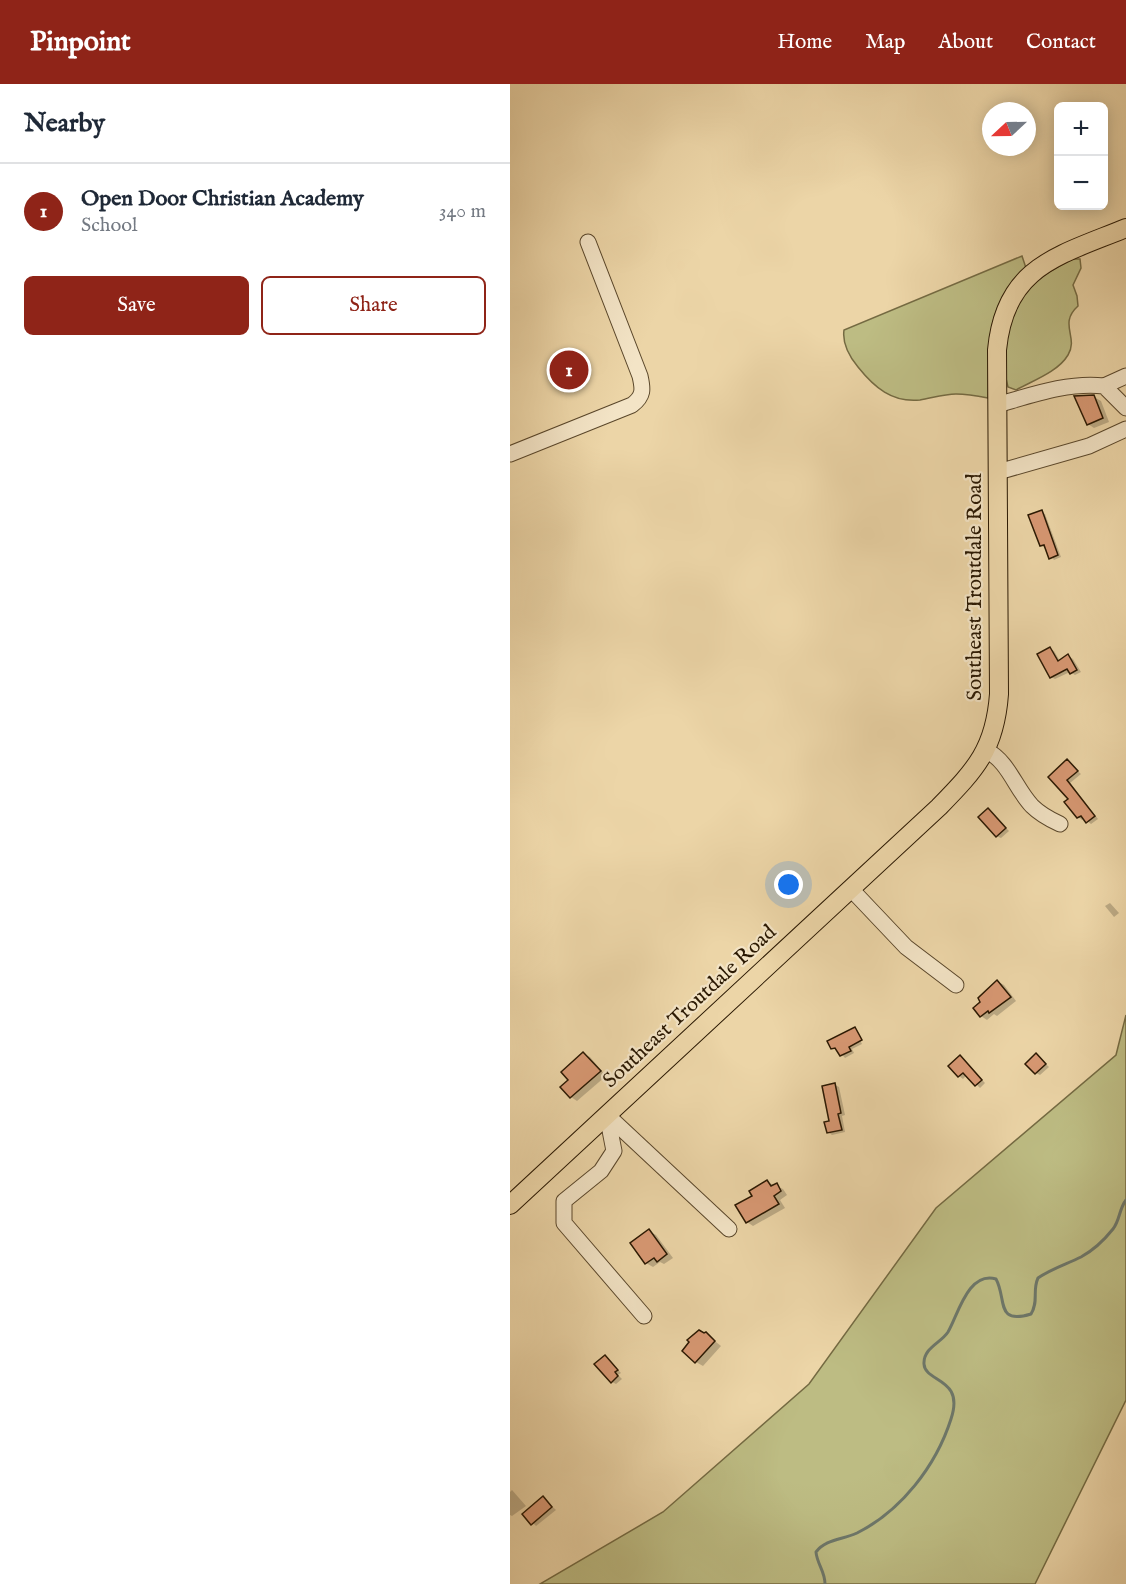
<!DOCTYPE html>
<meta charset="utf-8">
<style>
:root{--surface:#fff;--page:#f6f6f7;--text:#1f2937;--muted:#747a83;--line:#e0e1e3;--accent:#8f2418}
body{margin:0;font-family:"IM FELL English",serif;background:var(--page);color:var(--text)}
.controls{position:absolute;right:18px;top:18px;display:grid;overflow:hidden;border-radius:9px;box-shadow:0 3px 15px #0003}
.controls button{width:54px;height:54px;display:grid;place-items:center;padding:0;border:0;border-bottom:2px solid var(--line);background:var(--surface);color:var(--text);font:30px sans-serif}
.compass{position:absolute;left:472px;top:18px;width:54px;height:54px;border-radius:50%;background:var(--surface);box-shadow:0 3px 15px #0003;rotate:248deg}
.you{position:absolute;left:279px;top:801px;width:21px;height:21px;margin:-15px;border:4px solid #fff;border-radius:50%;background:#1a73e8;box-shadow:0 0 0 9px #1a73e833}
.badge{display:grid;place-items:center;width:39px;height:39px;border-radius:50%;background:var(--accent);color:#fff;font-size:20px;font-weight:700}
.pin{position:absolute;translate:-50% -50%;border:3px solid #fff;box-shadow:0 2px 6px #0006}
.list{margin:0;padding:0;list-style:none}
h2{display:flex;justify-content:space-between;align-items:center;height:78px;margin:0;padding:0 24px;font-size:26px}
h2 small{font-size:20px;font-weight:400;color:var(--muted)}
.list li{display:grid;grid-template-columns:39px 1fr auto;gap:18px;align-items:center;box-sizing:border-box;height:96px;padding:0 24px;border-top:2px solid var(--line)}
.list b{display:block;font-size:22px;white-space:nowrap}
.list p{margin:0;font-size:20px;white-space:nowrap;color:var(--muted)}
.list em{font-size:20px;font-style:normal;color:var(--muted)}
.actions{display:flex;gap:12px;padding:18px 24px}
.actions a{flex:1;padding:14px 0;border:2px solid var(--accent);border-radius:9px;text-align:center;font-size:21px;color:var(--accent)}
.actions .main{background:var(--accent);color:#fff}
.map{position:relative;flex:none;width:616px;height:1500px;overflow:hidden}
header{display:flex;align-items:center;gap:36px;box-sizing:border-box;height:84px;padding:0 30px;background:var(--accent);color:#fff}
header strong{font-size:28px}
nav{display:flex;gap:33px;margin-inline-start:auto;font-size:21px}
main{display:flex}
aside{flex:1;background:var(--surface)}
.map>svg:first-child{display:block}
.green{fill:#bdbc83;stroke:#746a42;stroke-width:1.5}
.shadow{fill:#0003}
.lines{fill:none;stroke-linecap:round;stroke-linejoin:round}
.stream{stroke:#6d776a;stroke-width:3}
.building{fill:#d89873;stroke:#2a1802;stroke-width:1.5}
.minor-casing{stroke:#5a472b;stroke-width:17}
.major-casing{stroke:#2a1802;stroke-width:20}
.minor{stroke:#f3e4c6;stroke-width:15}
.major{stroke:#ecd5a7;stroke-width:18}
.labels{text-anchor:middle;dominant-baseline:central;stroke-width:4.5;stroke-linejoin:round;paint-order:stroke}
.street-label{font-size:21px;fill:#2a1802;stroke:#f3e4c6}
</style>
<header>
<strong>Pinpoint</strong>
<nav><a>Home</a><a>Map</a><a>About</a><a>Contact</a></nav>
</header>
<main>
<aside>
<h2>Nearby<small></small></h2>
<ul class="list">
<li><span class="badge">1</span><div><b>Open Door Christian Academy</b><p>School</p></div><em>340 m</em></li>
</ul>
<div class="actions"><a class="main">Save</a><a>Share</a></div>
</aside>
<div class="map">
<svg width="616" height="1500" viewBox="0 0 616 1500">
<rect width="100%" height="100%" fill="#ecd5a7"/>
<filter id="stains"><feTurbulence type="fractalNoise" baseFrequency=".00333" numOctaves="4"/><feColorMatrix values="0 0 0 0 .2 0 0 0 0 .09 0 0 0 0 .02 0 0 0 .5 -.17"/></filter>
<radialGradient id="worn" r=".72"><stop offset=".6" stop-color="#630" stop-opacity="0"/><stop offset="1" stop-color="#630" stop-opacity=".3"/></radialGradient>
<g class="green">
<path d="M512,172l4,12c-42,38 -37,78 -38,130 -10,-2 -21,-4 -32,-4 -12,0 -24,4 -36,6 -28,3 -46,-13 -62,-33 -9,-11 -16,-23 -14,-37z"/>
<path d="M562,175h8l1,9 -8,17 4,11 1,10c-20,18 1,31 -10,49 -10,17 -36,26 -52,35l-8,-3c-9,-34 -3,-74 22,-99 12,-13 27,-21 42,-29z"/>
<path d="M616,931v385l-91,184h-495l123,-72 146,-128 127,-176 180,-153z"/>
</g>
<g class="shadow">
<path d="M584,313l7,4 8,21 -15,6 -6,-4z"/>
<path d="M531,428l4,2 16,43 -7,3 -12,-15z"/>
<path d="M540,565l4,2 6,10 8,-5 5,3 8,13 -6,3 -5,-3 -15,7 -4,-2z"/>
<path d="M557,677l14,13 -11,9 28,36 -7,5 -7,-6 -2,2 -4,-3 -8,-18 -20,-22z"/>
<path d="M478,726l21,21 -8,7 -5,-2z"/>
<path d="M600,819l9,10 -5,4 -9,-11z"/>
<path d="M487,897l7,4 12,16 -19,15 -3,-2 -7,6 -6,-4z"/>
<path d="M345,944l2,2h-2l7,14 -10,5 2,4 -9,5 -7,-8 -6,-2z"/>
<path d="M73,970l7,3 16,19 -29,25 -6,-4 -1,-17z"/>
<path d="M526,971l13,12 -9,8 -4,-2z"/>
<path d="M450,973l25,26 -5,5 -13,-13 -4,4 -4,-3 -9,-10z"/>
<path d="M325,1001l4,2 6,28 -3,1 3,16 -13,3 -4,-3z"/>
<path d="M257,1098l16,7 4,6 -7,5 5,8 -32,18 -6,-4 7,-26z"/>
<path d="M139,1147l7,4 17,23 -9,6 -4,-2 -7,5 -7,-4z"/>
<path d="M196,1250l15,12 -18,20 -7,-4z"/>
<path d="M95,1272l16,17 -3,2 4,4 -6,5 -4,-2z"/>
<path d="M2,1406l14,16 -14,10 -2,-1v-23z"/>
<path d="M33,1414l13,12 -20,16 -12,-12z"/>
</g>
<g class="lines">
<path class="stream" d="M315,1500c0,-13 -8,-20 -9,-32 10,-13 26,-12 41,-19 44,-22 79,-67 94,-114 14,-42 -26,-36 -27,-55 -1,-16 17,-21 24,-32 10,-17 20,-61 48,-53 11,20 -1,46 35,35 8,-13 1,-23 7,-36 13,-9 29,-14 43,-21 11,-6 24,-18 32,-28 7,-9 6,-20 13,-29"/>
</g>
<g class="building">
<path d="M584,311l9,23 -16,7 -13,-29z"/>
<path d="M532,426l16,45 -9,4 -5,-14 -4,1 -12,-31z"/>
<path d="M540,563l8,14 10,-7 9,16 -7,4 -3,-5 -17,9 -13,-24z"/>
<path d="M557,675l11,12 -11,9 28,36 -9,7 -5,-7 -4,2 -13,-16 4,-3 -20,-22z"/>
<path d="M478,724l18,20 -10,9 -18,-20z"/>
<path d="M487,896l14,17 -22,16 -1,-2 -8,6 -7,-9 7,-6 -2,-4z"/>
<path d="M345,943l7,13 -13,7 2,4 -11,5 -5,-8 -4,1 -4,-8z"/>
<path d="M73,968l18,19 -31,27 -10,-11 8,-7 -7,-8z"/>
<path d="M526,969l10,11 -11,10 -10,-10z"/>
<path d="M450,971l22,25 -7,6 -12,-13 -5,4 -10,-11z"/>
<path d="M325,999l6,30 -3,1 4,16 -15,3 -3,-11 5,-1 -7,-35z"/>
<path d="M257,1096l4,6 6,-3 4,8 -7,5 5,8 -33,19 -11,-18 17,-9 -3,-5z"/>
<path d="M139,1145l18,25 -10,8 -3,-4 -9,6 -15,-21z"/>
<path d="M189,1246l5,3 2,-1 9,9 -20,22 -13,-12 7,-9 -2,-2z"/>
<path d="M95,1271l13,15 -3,2 3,4 -7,7 -17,-19z"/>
<path d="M33,1412l9,11 -21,18 -9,-11z"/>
</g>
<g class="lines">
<defs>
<g id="minor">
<path d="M594,302l22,-10"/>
<path d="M487,321c35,-10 71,-23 107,-19l22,22"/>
<path d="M0,370l122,-49c12,-9 11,-16 8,-29l-52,-134"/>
<path d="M488,388l91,-26 37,-17"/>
<path d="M476,666c23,12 29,38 46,56 8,8 17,13 28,18"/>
<path d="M341,805l55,58 50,38"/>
<path d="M134,1232l-80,-93v-22l37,-30 13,-20 -7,-36 122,114"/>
</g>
<path id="major" d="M0,1121l429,-398c37,-38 56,-58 60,-113l-2,-344c8,-84 61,-94 129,-122"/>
</defs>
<use href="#minor" class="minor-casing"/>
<use href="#major" class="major-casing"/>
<use href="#minor" class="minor"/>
<use href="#major" class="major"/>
</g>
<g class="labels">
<g class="street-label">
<text transform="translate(465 503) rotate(-90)">Southeast Troutdale Road</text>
<text transform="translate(180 923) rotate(-43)">Southeast Troutdale Road</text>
</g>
</g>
<rect width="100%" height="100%" filter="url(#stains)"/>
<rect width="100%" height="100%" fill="url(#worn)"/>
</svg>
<div class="controls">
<button>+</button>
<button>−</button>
</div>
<svg class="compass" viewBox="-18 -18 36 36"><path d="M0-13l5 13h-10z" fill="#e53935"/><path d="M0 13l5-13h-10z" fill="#747a83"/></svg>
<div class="you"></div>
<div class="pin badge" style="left:59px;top:286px">1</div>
</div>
</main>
